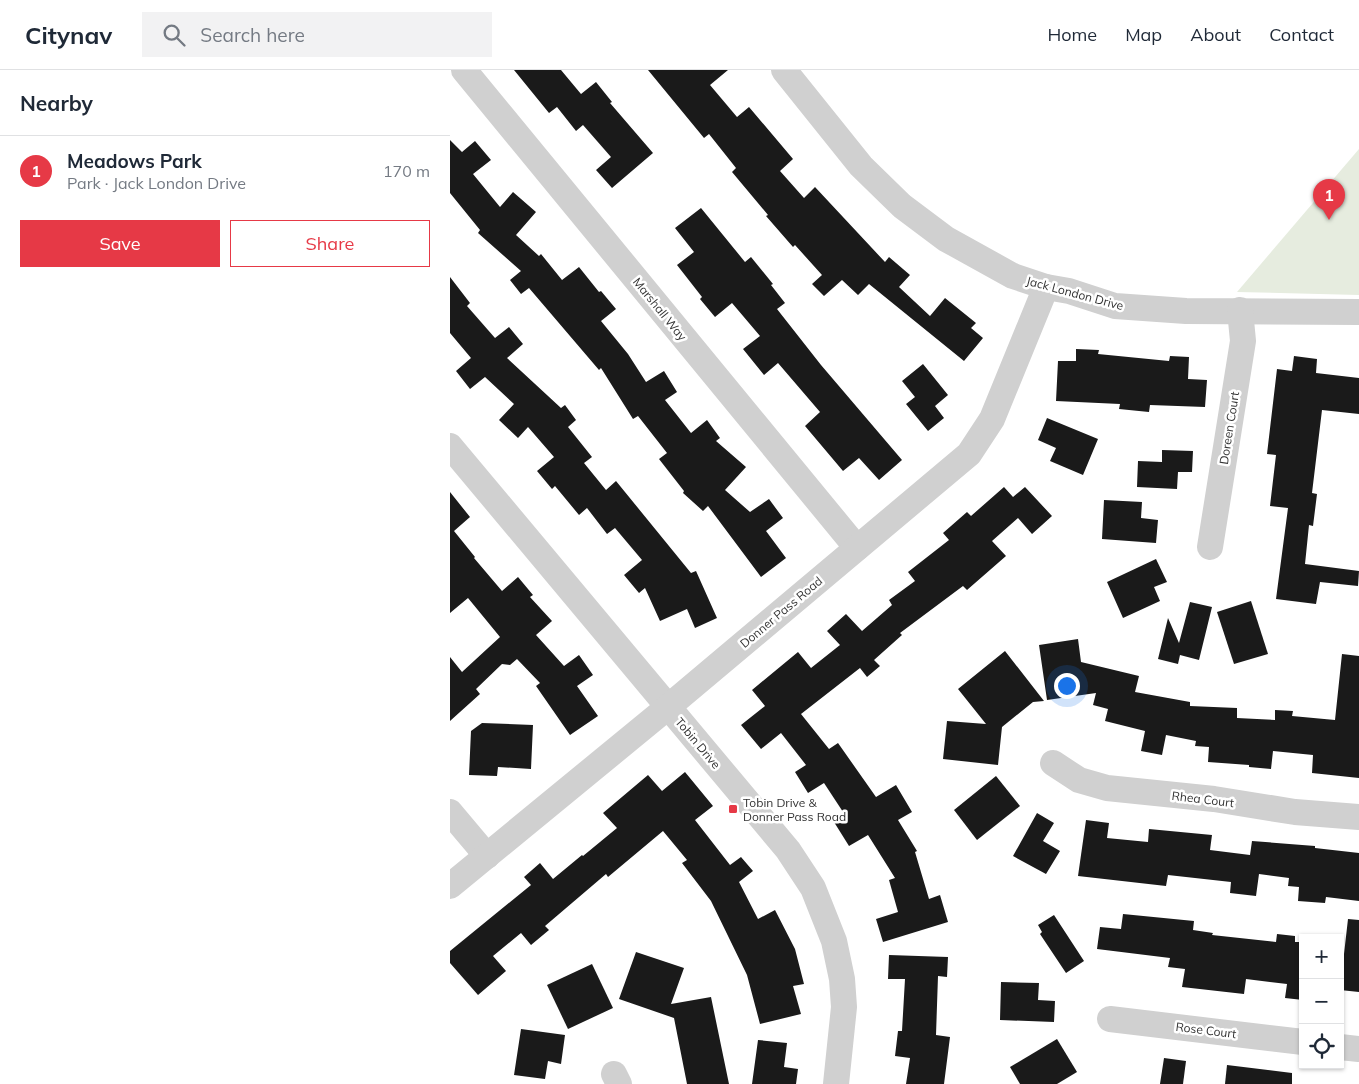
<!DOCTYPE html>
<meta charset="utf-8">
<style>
:root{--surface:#fff;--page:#f2f2f3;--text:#1f2937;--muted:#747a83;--line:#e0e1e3;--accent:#e63946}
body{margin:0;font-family:Mulish,sans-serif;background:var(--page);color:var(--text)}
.controls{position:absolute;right:15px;bottom:15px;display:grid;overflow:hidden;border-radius:0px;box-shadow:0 1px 4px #0004}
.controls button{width:45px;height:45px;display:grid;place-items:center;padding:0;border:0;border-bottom:1px solid var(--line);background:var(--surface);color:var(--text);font:25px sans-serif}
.you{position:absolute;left:616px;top:615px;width:18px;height:18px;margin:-12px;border:4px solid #fff;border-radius:50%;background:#1a73e8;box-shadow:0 0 0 8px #1a73e833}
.badge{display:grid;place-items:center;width:32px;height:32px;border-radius:50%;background:var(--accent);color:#fff;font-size:16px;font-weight:700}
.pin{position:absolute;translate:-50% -41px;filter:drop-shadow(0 1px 2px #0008)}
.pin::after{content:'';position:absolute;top:26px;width:18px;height:15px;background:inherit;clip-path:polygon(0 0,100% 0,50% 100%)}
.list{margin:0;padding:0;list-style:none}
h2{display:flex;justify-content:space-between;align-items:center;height:65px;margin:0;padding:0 20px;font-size:21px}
h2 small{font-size:16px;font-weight:400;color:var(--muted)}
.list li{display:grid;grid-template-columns:32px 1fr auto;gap:15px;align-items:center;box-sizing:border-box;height:70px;padding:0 20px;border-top:1px solid var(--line)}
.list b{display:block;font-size:19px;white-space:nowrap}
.list p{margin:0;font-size:16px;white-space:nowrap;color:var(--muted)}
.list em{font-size:16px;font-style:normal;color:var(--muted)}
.actions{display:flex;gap:10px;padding:15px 20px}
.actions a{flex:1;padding:11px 0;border:1px solid var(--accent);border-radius:0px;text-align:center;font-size:18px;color:var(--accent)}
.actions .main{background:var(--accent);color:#fff}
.icon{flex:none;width:28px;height:28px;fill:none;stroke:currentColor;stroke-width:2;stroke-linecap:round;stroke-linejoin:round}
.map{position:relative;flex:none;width:909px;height:1014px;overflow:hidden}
header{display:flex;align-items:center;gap:30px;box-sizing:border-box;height:70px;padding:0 25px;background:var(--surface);border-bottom:1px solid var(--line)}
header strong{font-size:24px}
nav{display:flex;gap:28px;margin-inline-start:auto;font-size:18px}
.search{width:350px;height:45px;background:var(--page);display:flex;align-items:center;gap:12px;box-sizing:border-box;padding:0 18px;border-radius:0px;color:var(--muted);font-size:19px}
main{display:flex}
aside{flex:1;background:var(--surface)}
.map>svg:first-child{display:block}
.green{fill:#e6ecdf}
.building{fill:#1a1a1a}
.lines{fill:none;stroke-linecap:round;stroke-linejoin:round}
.minor{stroke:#d0d0d0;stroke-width:26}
.poi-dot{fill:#e63946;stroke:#fff;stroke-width:2}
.labels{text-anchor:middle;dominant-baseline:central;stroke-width:5;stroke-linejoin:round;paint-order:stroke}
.street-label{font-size:12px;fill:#333;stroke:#fff}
.poi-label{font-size:12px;fill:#333;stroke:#fff;text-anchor:start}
</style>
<header>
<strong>Citynav</strong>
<div class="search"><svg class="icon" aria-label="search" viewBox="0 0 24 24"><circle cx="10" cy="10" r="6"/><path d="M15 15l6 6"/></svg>Search here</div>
<nav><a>Home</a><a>Map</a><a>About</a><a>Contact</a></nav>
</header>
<main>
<aside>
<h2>Nearby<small></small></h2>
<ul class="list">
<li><span class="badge">1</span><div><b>Meadows Park</b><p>Park · Jack London Drive</p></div><em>170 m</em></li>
</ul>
<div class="actions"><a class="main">Save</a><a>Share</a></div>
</aside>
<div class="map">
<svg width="909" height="1014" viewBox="0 0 909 1014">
<rect width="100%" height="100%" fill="#fff"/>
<path class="green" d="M909,79v146l-122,-3z"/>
<g class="building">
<path d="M64,0h47l20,24 15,-12 16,20 -2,1 43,50 -41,35 -16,-18 15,-13 -28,-32 -7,6 -19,-24 -8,6z"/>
<path d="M198,0h80l-18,15 27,32 12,-10 44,52 -13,12 24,27 11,-11 70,75 4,-5 21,18 -11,12 31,29 15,-18 31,25 -5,5 12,10 -19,23 -95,-77 -11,11 -16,-15 -18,16 -12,-12 10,-9 -27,-30 -2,2 -27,-31 2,-1 -36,-43 4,-4 -27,-34 -5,4z"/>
<path d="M0,70l12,12 13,-11 16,19 -18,14 27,33 13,-15 23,20 -20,23 23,21 2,-2 21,26 17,-13 20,25 2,-1 15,18 -15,12 27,33 18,28 18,-11 13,21 -12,8 26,33 16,-13 13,18 -4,3 30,26 -21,23 25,22 19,-13 14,19 -17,13 20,27 -25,19 -53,-71 -5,5 -20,-18 1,-2 -25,-32 8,-6 -29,-37 -5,3 -32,-51 -2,2 -70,-82 -8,6 -11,-14 11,-9 -43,-38 2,-3 -30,-37z"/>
<path d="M251,138l44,54 6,-5 22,27 -2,1 14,18 -8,6 44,56 81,95 -23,20 -20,-22 -16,13 -38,-45 15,-14 -42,-49 -14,12 -21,-26 17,-13 -28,-33 -17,14 -15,-18 2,-2 -25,-32 17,-13 -19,-24z"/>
<path d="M0,207l20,26 -3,3 28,32 14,-11 14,17 -16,14 54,50 4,-3 11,15 -8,7 24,30 -8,6 22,27 10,-9 75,92 5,-2 21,47 -22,10 -8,-19 -27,12 -15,-33 -6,5 -15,-18 18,-15 -27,-32 -8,6 -20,-26 -8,7 -24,-29 -3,3 -15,-18 17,-14 -26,-30 -10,11 -19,-18 15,-16 -29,-27 -15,12 -14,-18 15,-13 -21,-25z"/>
<path d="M626,279l23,1 -1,4 71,7 1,-5 19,1 -1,22 19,1 -2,27 -55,-2 -1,7 -30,-3 1,-5 -64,-3 2,-40h18z"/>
<path d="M844,286l23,3 -1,14 43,5v36l-37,-4 -10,83 5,1 -4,32 -4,-1 -4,39 54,7 -1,15 -38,-4 -4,22 -40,-5 12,-91 -18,-2 6,-51 -9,-1 10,-85 15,2z"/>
<path d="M473,294l25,31 -13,11 9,12 -16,13 -22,-27 9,-7 -13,-16z"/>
<path d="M597,348l51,21 -15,36 -33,-14 6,-13 -18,-8z"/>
<path d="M712,380l31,1 -1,21h-14l-1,17 -40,-2 1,-26 24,1z"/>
<path d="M554,417l9,10 12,-10 27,29 -20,18 -14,-16 -26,23 14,15 -39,34 -4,-4 -63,47 2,2 -28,25 6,6 -13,11 -7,-9 -59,46 28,35 9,-6 38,54 20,-12 16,27 -14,8 19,31 -2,1 14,47 11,-4 8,27 -65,20 -7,-23 22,-7 -9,-32 6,-2 -27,-43 -19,11 -15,-24 11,-7 -21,-32 -16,10 -13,-21 11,-7 -25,-32 -20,16 -20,-24 24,-19 -13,-16 46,-38 13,16 29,-23 -13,-14 19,-17 16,17 30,-26 -3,-5 26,-19 -7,-9 41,-32 -6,-7 24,-21 4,4z"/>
<path d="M0,422l20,25 -16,14 21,26 -1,1 28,33 16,-14 15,18 -3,2 22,24 -16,14 28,31 15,-11 14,20 -16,11 21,30 -28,19 -34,-49 4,-3 -23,-24 -7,6 -8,-1 -26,25 4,5 -30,27v-64l12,15 38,-35 -32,-39 -18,15z"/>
<path d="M654,430l38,2 -1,16 17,2 -2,23 -54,-4z"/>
<path d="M706,489l11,23 -13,5 6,14 -37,17 -16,-36z"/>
<path d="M801,531l17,53 -34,10 -17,-52z"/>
<path d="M740,532l22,5 -13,53 -19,-5 -2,9 -20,-5 10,-41 11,25z"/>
<path d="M628,569l3,23 58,14 -4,16 55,10v4l47,2v10l38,2v-10l18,1 -1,5 43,4 7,-66 17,2v122l-47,-5 1,-18 -40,-4 -2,18 -22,-2v-2l-41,-3 1,-15 -14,-1 1,-5 -30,-6 -4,20 -21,-4 4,-20 -40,-10 3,-12 -15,-4 3,-12 -49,7 -8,-55z"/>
<path d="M555,581l39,50 -11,1 -31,25 -4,38 -55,-6 4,-38 39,3 -28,-35z"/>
<path d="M32,653l51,2 -2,44 -33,-2 -1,9 -28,-1 2,-44z"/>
<path d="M235,702l28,34 -18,14 35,45 11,-8 12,14 -14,11 19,37 17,-9 20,39 9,35 -11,2 8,28 -41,10 -13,-49 -36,-74 -29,-38 5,-3 -24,-29 -55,46 -2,-3 -61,52 4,4 -18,15 -10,-12 -28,23 13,15 -28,24 -28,-32v-12l81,-66 -7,-8 16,-14 13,16 29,-24 1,1 34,-28 -14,-15 45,-38 14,16z"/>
<path d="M546,706l24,30 -43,34 -23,-30z"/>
<path d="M587,743l17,10 -11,18 17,10 -14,23 -33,-18z"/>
<path d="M636,750l23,3 -2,15 41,4 1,-13 63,6 -2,15 40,5 2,-14 63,5v2l44,5v48l-33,-4 -1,6 -27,-2 1,-14 -11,-1 1,-8 -30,-4 -3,22 -26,-3 1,-11 -63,-7 -2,11 -88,-10z"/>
<path d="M673,844l71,7 -1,9 20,3 -1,2 64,7 1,-8 18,2v6h8v58l-18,-2 2,-14 -41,-5 -2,15 -62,-7 3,-18 -17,-2 2,-9 -73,-9 3,-22 21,2z"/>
<path d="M604,845l30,46 -18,12 -26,-39 2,-2 -4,-7z"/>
<path d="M898,849l11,1v72l-19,-2v-36h4z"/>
<path d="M186,882l48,16 -13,36 40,-7 18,87h-42l-13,-66 -55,-19z"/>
<path d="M439,885l59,2 -1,20 -9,-1 -2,59 14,2 -6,47h-38l4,-26 -15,-2 3,-25h4l3,-52h-17z"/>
<path d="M142,894l21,44 -45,21 -21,-44z"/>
<path d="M551,912l38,1 -1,17 17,1 -1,21 -54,-2z"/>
<path d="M71,959l44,6 -4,29 -13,-3 -3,18 -31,-4z"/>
<path d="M607,969l20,33 -20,12h-37l-10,-17z"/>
<path d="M308,970l29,3 -3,24 14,2 -2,15h-44z"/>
<path d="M714,988l22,3 -3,23h-23z"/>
<path d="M777,995l65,8v11h-67z"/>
</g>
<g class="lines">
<g class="minor">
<path d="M14,0l393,478"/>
<path d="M334,0l77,96 41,40 44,33 67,37 33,11 23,4 46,15 71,5 173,1"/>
<path d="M0,376l338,404 25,38 21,53 8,38 2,28 -8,77"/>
<path d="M760,477l33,-206 -3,-31"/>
<path d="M603,693l26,17 28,8 107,11 81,13 64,5"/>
<path d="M0,742l37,44"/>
<path d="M0,816l218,-179 301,-253 23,-35 54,-132"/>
<path d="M660,949l193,23"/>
<path d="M890,977l19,2"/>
<path d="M164,1004l5,10"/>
</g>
</g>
<rect class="poi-dot" x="278" y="734" width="10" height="10" rx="2.5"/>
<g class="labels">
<g class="street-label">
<text transform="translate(625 223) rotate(15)">Jack London Drive</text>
<text transform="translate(210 239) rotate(51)">Marshall Way</text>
<text transform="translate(779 358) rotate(-81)">Doreen Court</text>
<text transform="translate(331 542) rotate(-40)">Donner Pass Road</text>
<text transform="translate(248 673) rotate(50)">Tobin Drive</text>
<text transform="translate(753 729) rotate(7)">Rhea Court</text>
<text transform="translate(756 960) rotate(7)">Rose Court</text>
</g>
<g class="poi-label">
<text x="293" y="732">Tobin Drive &amp;<tspan x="293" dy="14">Donner Pass Road</tspan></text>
</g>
</g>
</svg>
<div class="controls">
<button>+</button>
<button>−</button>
<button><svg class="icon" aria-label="locate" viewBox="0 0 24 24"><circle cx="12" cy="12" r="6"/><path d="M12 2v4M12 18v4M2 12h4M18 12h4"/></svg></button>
</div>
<div class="you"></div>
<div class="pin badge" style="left:879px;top:150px">1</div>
</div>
</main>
